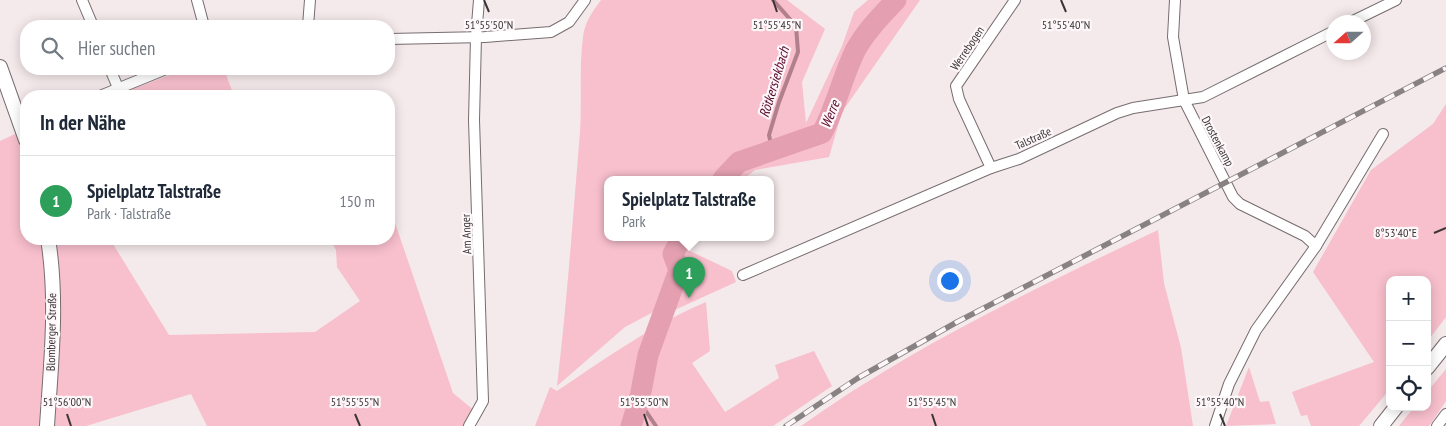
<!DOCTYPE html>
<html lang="de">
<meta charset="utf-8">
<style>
:root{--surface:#fff;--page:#f2f2f3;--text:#1f2937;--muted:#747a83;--line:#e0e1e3;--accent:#2d7c4d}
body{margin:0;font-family:"PT Sans Narrow",sans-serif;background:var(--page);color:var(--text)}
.controls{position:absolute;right:15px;bottom:15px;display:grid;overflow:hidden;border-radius:10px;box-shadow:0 2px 12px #0003}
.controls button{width:45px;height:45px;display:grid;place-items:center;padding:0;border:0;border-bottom:1px solid var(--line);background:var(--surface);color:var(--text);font:25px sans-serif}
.compass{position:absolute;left:1326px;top:15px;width:45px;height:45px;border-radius:50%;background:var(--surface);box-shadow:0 2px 12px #0003;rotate:249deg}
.you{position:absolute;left:949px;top:280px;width:18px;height:18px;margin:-12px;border:4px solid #fff;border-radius:50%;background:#1a73e8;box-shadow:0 0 0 8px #1a73e833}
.badge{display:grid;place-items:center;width:32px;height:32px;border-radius:50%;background:var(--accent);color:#fff;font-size:16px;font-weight:700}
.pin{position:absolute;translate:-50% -41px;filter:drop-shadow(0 1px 2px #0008)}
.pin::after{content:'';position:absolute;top:26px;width:18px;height:15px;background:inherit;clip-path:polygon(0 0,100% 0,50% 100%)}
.popup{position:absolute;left:604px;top:176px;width:170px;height:65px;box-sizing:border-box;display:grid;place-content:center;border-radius:10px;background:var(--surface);filter:drop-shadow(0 1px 4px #0005);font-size:16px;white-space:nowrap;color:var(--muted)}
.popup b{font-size:19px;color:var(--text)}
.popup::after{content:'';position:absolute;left:50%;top:100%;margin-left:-10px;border:10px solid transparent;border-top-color:var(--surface)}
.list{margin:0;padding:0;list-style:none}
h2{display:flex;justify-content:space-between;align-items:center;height:65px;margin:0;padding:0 20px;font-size:21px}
h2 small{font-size:16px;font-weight:400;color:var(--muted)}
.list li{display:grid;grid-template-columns:32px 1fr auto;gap:15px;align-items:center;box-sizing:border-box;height:90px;padding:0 20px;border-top:1px solid var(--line)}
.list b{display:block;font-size:19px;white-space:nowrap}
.list p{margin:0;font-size:16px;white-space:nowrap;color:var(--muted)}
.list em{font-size:16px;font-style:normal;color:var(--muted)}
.icon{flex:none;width:28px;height:28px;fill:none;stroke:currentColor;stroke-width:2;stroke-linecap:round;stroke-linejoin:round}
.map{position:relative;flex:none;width:1446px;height:426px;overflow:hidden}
.search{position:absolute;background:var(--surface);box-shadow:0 2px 12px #0003;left:20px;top:20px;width:375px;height:55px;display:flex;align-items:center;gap:12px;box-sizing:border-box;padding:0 18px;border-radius:20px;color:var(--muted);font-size:19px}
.panel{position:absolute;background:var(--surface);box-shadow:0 2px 12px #0003;left:20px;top:90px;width:375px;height:155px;border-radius:20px}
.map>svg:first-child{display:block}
.green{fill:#f8bfcd}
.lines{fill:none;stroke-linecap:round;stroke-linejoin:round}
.stream{stroke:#b1808c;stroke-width:4}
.river{stroke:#e4a0b1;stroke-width:21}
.street-casing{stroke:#776d6f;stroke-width:12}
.secondary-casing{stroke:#776d6f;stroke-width:16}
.street{stroke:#fff;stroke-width:10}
.secondary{stroke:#fff;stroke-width:14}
.rail-casing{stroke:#898283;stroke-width:5.5}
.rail{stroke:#fef7f9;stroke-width:4;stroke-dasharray:11;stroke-linecap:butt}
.ticks{fill:none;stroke:#393536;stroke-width:2}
.labels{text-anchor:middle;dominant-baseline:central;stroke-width:4.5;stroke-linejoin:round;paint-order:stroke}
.street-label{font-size:12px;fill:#393536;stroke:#fef7f9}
.water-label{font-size:14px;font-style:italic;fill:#59082a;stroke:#fef7f9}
.ticks-label{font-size:12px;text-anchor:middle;fill:#393536;stroke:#fef7f9;stroke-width:4.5;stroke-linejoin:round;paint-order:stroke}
</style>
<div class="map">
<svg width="1446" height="426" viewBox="0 0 1446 426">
<rect width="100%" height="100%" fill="#f4e9eb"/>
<g class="green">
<path d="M601,0h186l38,29 -23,53 4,41 36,-77 12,-34 14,-12h52l-78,112 -13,45 -74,13 -11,9h-136v58h86l-6,13 44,21 4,11 -68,31 21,-49 -16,16 -14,29 -34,18 -68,59c10,-84 16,-169 23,-254 2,-31 -1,-64 3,-95 2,-15 9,-25 18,-37z"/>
<path d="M185,69h39l10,27h-119z"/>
<path d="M1446,104v213l-19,25v-62h-37v109l-31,37h-48l-4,-11 -6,1 -9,-24 82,-30 -61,-90 58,-102 62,-46z"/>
<path d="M26,129v110h89l-2,5 56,91 146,-3 45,-31 -23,-34 -1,-17 -6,-11h59v-28h2l62,182 23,19 -6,14h-263l-16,-32 -105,32h-86v-285z"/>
<path d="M1158,230l6,53 17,65 12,78h-392c110,-79 235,-138 357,-196z"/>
<path d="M706,302l4,49 -18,12 33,49 54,-34 -4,-13 39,-14 18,35 -59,40h-238l15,-39 7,4c48,-32 95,-66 149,-89z"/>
<path d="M1249,367l11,35 9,-1 7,23 -50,2z"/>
<path d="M1446,369v32l-17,25h-30l15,-19h13v-15z"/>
</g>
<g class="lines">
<g class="stream">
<path d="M772,149l-3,-14 10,-33 19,-50 -2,-26 -23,-26"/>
<path d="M639,401l17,25"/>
</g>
<g class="river">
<path d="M723,179l16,-17 83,-29c14,-26 20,-55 33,-82 10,-19 26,-35 41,-51"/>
<path d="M631,426l9,-29 8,-42 31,-85 -6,-16 9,-17"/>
</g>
<defs>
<g id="street">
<path d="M82,0l11,26"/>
<path d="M197,0l7,26"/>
<path d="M1175,0l-2,37 11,63 49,97 7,7 65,32 11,10 -60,84 -27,54 -14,42"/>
<path d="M1351,22l45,-22"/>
<path d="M308,26l2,-26"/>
<path d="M389,39l96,-2 66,-5 18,-10 16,-22"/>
<path d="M110,69l9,21"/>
<path d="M100,96l66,-27"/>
<path d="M991,168l-32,-69 -3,-13 59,-86"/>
<path d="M1316,246l67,-112"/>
<path d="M743,275l248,-107 28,-9 98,-46 16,-5 70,-11 131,-66"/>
<path d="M469,426l14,-25 -9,-281 2,-83 3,-37"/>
<path d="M1437,426l9,-12"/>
</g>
<g id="secondary">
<path d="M0,67l26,73"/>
<path d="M1427,368l19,-24"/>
<path d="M47,426c4,-62 11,-126 1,-187"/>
<path d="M1381,426l15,-19"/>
</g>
</defs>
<use href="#street" class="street-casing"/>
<use href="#secondary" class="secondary-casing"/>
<use href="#street" class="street"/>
<use href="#secondary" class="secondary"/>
<defs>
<path id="rail" d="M786,426l72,-48 99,-56 489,-254"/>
</defs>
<use href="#rail" class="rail-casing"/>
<use href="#rail" class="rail"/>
</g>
<path class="ticks" d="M484,0l5,12M773,0l4,12M1061,0l5,12M1434,233l12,-5M67,414l4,12M355,414l5,12M644,414l4,12M932,414l4,12M1220,414l5,12"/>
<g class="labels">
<g class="street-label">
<text transform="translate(967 48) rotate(-56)">Werrebogen</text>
<text transform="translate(1033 138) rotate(-24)">Talstraße</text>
<text transform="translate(1218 141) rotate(62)">Drostenkamp</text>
<text transform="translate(466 234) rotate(-92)">Am Anger</text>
<text transform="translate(51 332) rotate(-89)">Blomberger Straße</text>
</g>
<g class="water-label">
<text transform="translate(774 82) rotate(-73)">Rötkersiekbach</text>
<text transform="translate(830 114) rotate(-68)">Werre</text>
</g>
</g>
<g class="ticks-label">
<text x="489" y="29">51°55'50"N</text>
<text x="777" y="29">51°55'45"N</text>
<text x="1066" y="29">51°55'40"N</text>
<text x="1396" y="237">8°53'40"E</text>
<text x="67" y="406">51°56'00"N</text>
<text x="355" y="406">51°55'55"N</text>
<text x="644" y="406">51°55'50"N</text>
<text x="932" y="406">51°55'45"N</text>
<text x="1220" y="406">51°55'40"N</text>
</g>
</svg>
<div class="controls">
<button>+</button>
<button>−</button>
<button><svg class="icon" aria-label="locate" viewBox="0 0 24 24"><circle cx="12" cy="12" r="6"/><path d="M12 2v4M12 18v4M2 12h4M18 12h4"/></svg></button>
</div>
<svg class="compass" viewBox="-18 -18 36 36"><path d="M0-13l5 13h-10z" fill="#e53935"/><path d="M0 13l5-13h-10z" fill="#747a83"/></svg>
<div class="you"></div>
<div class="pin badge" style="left:689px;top:298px;background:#2e9e5b">1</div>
<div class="popup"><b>Spielplatz Talstraße</b>Park</div>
<div class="search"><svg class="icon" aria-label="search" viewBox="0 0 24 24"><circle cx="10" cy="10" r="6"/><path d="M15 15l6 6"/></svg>Hier suchen</div>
<section class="panel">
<h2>In der Nähe<small></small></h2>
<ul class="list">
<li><span class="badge" style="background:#2e9e5b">1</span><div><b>Spielplatz Talstraße</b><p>Park · Talstraße</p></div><em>150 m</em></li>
</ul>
</section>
</div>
